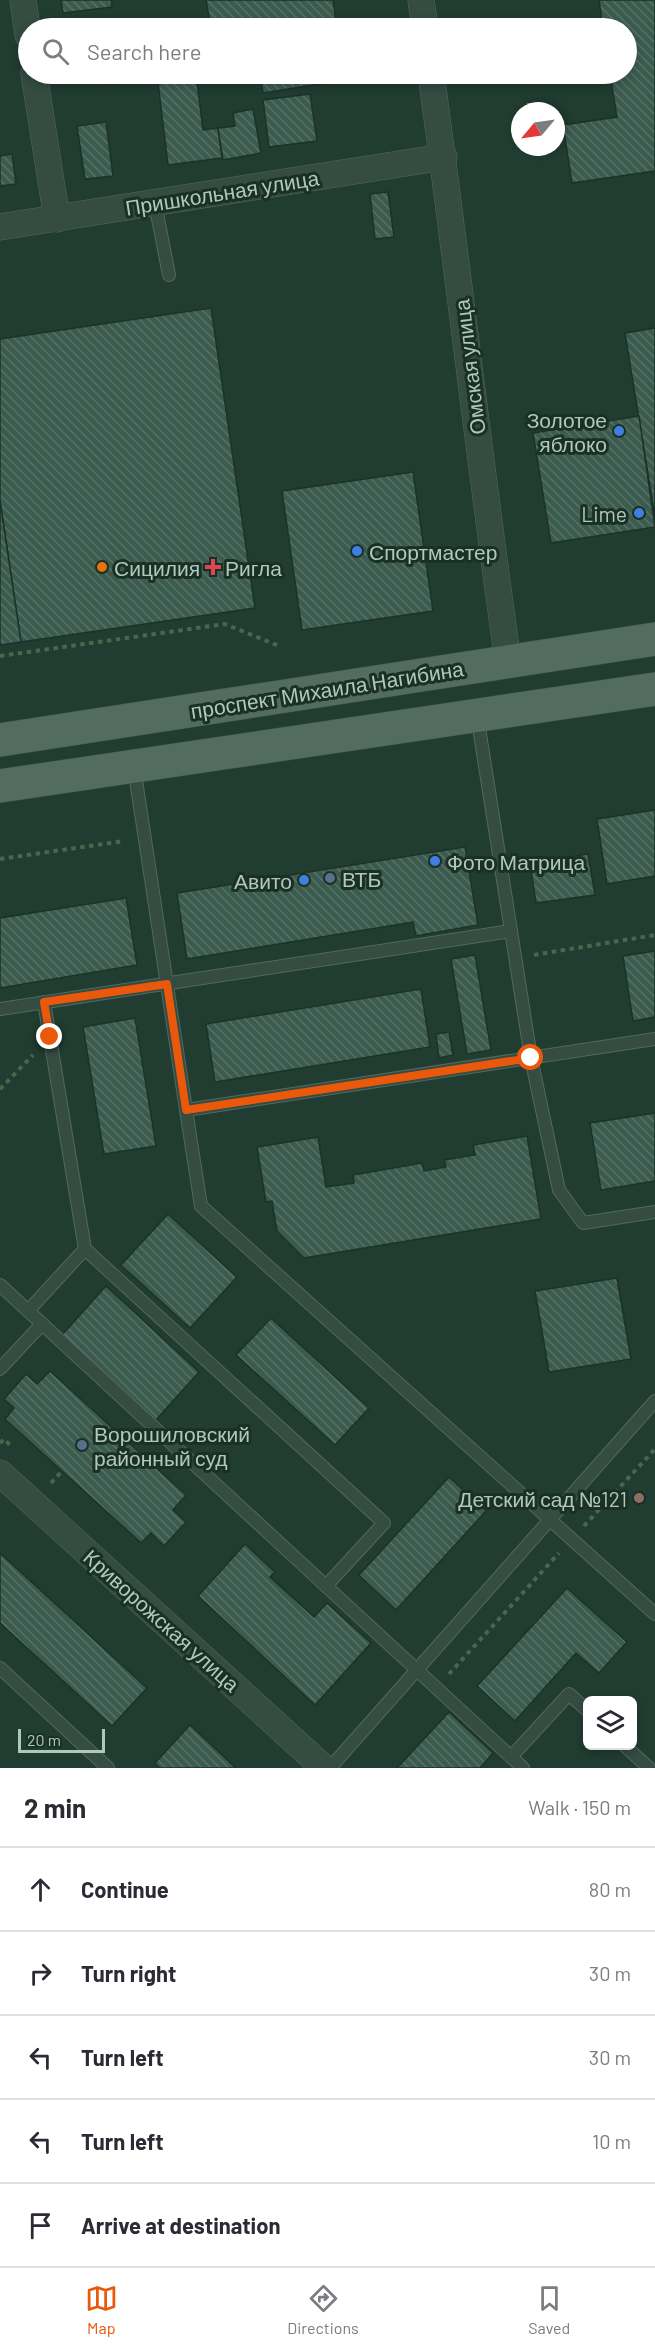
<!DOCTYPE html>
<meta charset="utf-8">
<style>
:root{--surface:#fff;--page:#f2f2f3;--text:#2b2b33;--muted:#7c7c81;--line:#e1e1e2;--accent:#ea580c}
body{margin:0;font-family:Barlow,sans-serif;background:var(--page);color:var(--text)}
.controls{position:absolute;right:18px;bottom:18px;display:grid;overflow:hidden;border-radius:9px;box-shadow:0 3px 9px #0003}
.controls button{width:54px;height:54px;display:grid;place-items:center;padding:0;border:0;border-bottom:2px solid var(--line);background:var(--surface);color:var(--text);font:30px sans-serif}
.compass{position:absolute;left:511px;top:102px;width:54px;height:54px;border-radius:50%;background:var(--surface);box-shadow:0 3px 9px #0003;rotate:241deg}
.scale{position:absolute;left:18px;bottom:15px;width:87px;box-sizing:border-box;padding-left:6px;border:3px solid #afc8be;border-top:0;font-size:16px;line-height:21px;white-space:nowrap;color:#afc8be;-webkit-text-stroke:4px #1a3027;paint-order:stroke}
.stop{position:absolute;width:18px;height:18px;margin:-14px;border:4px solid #ea580c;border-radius:50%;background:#fff}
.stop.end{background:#ea580c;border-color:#fff;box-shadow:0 2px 6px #0008}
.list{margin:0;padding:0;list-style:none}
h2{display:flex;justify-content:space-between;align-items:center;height:78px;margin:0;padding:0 24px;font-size:26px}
h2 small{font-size:20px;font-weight:400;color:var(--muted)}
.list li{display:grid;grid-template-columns:39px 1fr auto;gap:18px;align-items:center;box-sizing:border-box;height:84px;padding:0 24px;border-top:2px solid var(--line)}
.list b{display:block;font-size:22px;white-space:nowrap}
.list em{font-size:20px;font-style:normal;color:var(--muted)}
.icon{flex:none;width:33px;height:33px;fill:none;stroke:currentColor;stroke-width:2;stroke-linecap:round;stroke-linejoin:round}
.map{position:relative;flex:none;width:655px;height:1768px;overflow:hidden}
.search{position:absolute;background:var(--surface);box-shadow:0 3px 9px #0003;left:18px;right:18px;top:18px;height:66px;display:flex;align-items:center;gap:15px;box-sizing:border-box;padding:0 21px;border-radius:33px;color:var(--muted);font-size:22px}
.sheet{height:498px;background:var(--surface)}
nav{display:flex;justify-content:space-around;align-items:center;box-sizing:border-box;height:84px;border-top:2px solid var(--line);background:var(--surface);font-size:16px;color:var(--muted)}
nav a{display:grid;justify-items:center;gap:3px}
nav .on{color:var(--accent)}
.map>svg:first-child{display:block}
.building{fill:url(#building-back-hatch);stroke:#1c3229;stroke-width:1.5}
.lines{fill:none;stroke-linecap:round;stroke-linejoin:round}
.service-casing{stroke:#526960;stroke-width:14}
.minor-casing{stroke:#526960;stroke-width:27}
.primary-casing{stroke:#41584e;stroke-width:34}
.path{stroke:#4b654f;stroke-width:4;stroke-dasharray:4.5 4.5;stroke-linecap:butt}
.service{stroke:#344c42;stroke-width:12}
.minor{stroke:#344c42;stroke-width:26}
.primary{stroke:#526c61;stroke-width:33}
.route{stroke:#ea580c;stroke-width:8}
.shop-dot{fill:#3f7fe0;stroke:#1a3027;stroke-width:2}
.food-dot{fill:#e8710a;stroke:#1a3027;stroke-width:2}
.health-dot{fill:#e0444e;stroke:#1a3027;stroke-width:2}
.service-dot{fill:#5c6f8a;stroke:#1a3027;stroke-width:2}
.education-dot{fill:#8d6e63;stroke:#1a3027;stroke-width:2}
.labels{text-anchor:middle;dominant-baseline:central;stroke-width:6;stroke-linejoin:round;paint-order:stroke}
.street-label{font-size:21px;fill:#afc8be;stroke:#1a3027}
.poi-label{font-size:21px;fill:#afc8be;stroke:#1a3027;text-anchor:start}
</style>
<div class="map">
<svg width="655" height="1768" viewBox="0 0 655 1768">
<defs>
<pattern id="building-back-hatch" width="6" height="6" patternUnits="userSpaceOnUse" patternTransform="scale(1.5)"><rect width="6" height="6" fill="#3c5b4f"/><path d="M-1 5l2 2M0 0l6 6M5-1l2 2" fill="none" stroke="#567167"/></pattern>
</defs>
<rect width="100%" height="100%" fill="#213c30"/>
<g class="building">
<path d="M61,0h50l1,7 -49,6z"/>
<path d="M206,0h127l4,28h-126z"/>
<path d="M599,0h56v171l-83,12 -9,-58 54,-8 -7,-43h16v-46h-23z"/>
<path d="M116,22l1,6h-49z"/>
<path d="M110,74h36l1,5 -36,5z"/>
<path d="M157,74h39l7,56 15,-2 4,30 -54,7z"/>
<path d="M260,74h85v6l-82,13z"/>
<path d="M310,94l7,47 -48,6 -6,-47z"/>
<path d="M253,109l8,44 -38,7 -5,-32 17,-2 -2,-13z"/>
<path d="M106,122l7,54 -28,3 -8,-53z"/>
<path d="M12,154l4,30 -16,2v-30z"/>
<path d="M388,192l6,45 -19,2 -5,-45z"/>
<path d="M211,308l44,300 -234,34 -21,-141v-162z"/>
<path d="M655,328v189l-30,-184z"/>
<path d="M639,416l16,111 -104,16 -18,-110z"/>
<path d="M413,472l20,139 -131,19 -20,-139z"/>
<path d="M0,501l21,141 -21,3z"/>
<path d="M655,810v66l-48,8 -10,-65z"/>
<path d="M465,847l13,78 -62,11 -3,-14 -226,37 -10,-66z"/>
<path d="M588,854l7,41 -59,8 -6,-40z"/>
<path d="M126,898l11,67 -137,23v-70z"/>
<path d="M655,951v66l-22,4 -10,-65z"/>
<path d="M475,955l16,95 -24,4 -16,-95z"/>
<path d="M421,989l9,58 -215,35 -9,-58z"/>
<path d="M135,1018l21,128 -52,8 -21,-127z"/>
<path d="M449,1032l4,23 -14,3 -3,-24z"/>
<path d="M655,1113v68l-54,9 -11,-67z"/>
<path d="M527,1136l14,83 -237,39 -27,-27 -5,-30 -6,1 -9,-55 61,-10 8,50 28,-4 -1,-8 69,-12 2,8 22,-4 -2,-7 31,-5 -2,-10z"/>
<path d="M168,1214l69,63 -47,51 -69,-63z"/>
<path d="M617,1278l14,81 -82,13 -14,-81z"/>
<path d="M106,1286l93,86 -44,49 -93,-86z"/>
<path d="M271,1318l98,90 -34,37 -99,-90z"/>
<path d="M50,1371l136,124 -13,15 13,12 -22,24 -13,-13 -10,10 -136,-124 9,-11 -10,-9 22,-25 11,10z"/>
<path d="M449,1477l37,34 -90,99 -37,-35z"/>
<path d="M245,1544l30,28 -5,5 44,40 13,-14 44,40 -56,62 -117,-109z"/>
<path d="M0,1553l147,135 -35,38 -112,-103z"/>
<path d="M567,1588l60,54 -28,31 -23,-20 -61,68 -38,-35z"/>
<path d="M449,1712l44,41 -13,15h-83z"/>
<path d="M190,1725l46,43h-76l-5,-5z"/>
</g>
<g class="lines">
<defs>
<g id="service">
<path d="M155,203l14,72"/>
<path d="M477,715l54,343 28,132 24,33 72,-11"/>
<path d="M134,767l52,343 469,-71"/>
<path d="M0,1009l511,-78"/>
<path d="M186,1110l15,96 454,408"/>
<path d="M85,1249l299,274 -58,63"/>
<path d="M0,1285l523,483"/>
<path d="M28,1311l57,-62 -41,-247"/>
<path d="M0,1369l42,-45"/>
<path d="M0,1668l108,100"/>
<path d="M625,1746l24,22"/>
<path d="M511,1757l58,-63 19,17"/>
<path d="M330,1768l325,-367"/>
</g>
<g id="minor">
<path d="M23,0l5,35"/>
<path d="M421,0l4,28"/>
<path d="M34,74l23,145"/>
<path d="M431,74c27,195 49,391 77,587"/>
<path d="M0,227l444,-70"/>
<path d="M0,1473l324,295"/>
</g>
<g id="primary">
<path d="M0,740l655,-101"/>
<path d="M0,786l655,-97"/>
</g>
</defs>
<use href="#service" class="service-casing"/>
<use href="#minor" class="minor-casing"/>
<use href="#primary" class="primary-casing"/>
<g class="path">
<path d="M0,656l225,-32 54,22"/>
<path d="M0,859l124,-18"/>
<path d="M534,955l121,-20"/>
<path d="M0,1089l33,-34"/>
<path d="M0,1443l4,-4 8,8"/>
<path d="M51,1483l11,-12"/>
<path d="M584,1526l71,-77"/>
<path d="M449,1674l110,-121"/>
</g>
<use href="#service" class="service"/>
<use href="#minor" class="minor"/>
<use href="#primary" class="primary"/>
</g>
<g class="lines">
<path class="route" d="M50,1037l-6,-35 123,-18 19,126 345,-52"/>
</g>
<g class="shop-dot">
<circle cx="619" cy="431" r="6"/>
<circle cx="639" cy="513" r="6"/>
<circle cx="357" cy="551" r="6"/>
<circle cx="435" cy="861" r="6"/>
<circle cx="304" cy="880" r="6"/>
</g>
<circle class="food-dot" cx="102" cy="567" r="6"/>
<path class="health-dot" d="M210 558h6v6h6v6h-6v6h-6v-6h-6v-6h6z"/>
<g class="service-dot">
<circle cx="330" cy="878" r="6"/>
<circle cx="82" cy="1445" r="6"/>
</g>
<circle class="education-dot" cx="639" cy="1498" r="6"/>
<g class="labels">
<g class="street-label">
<text transform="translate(222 192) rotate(-9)">Пришкольная улица</text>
<text transform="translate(469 367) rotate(-97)">Омская улица</text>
<text transform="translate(327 689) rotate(-9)">проспект Михаила Нагибина</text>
<text transform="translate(162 1620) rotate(42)">Криворожская улица</text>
</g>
<g class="poi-label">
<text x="607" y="419" text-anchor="end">Золотое<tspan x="607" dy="24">яблоко</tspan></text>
<text x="627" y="513" text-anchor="end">Lime</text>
<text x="369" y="551">Спортмастер</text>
<text x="114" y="567">Сицилия</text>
<text x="225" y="567">Ригла</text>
<text x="447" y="861">Фото Матрица</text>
<text x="342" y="878">ВТБ</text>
<text x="292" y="880" text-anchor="end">Авито</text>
<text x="94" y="1433">Ворошиловский<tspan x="94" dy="24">районный суд</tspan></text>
<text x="627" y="1498" text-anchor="end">Детский сад №121</text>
</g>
</g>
</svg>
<div class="controls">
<button><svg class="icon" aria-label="layers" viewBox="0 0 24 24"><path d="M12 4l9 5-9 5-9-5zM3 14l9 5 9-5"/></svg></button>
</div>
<svg class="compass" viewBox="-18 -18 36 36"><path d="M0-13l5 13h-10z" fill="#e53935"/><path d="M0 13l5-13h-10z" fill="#7c7c81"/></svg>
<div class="scale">20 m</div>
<div class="stop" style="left:531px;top:1058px"></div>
<div class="stop end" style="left:50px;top:1037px"></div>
<div class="search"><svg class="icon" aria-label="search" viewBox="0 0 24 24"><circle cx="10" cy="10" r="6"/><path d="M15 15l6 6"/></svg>Search here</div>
</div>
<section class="sheet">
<h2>2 min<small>Walk · 150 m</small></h2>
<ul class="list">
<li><svg class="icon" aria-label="ahead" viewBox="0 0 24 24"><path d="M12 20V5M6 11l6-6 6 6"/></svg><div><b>Continue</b></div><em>80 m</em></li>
<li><svg class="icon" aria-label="right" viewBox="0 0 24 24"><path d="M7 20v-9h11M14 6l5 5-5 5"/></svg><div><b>Turn right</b></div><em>30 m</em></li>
<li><svg class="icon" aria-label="left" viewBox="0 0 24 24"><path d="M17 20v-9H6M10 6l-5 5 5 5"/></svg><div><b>Turn left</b></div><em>30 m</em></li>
<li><svg class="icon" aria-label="left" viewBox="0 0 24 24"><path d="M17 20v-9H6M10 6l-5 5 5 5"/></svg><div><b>Turn left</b></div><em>10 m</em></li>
<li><svg class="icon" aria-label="arrive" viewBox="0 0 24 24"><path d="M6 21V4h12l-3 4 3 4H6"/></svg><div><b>Arrive at destination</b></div></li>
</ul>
</section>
<nav>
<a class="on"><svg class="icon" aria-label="map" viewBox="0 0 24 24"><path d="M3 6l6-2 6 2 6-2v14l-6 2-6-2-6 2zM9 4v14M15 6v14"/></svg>Map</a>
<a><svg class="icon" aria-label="directions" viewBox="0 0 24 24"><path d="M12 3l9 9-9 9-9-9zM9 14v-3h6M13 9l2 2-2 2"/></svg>Directions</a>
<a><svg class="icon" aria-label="saved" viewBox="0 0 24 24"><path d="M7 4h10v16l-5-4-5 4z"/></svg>Saved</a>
</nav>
